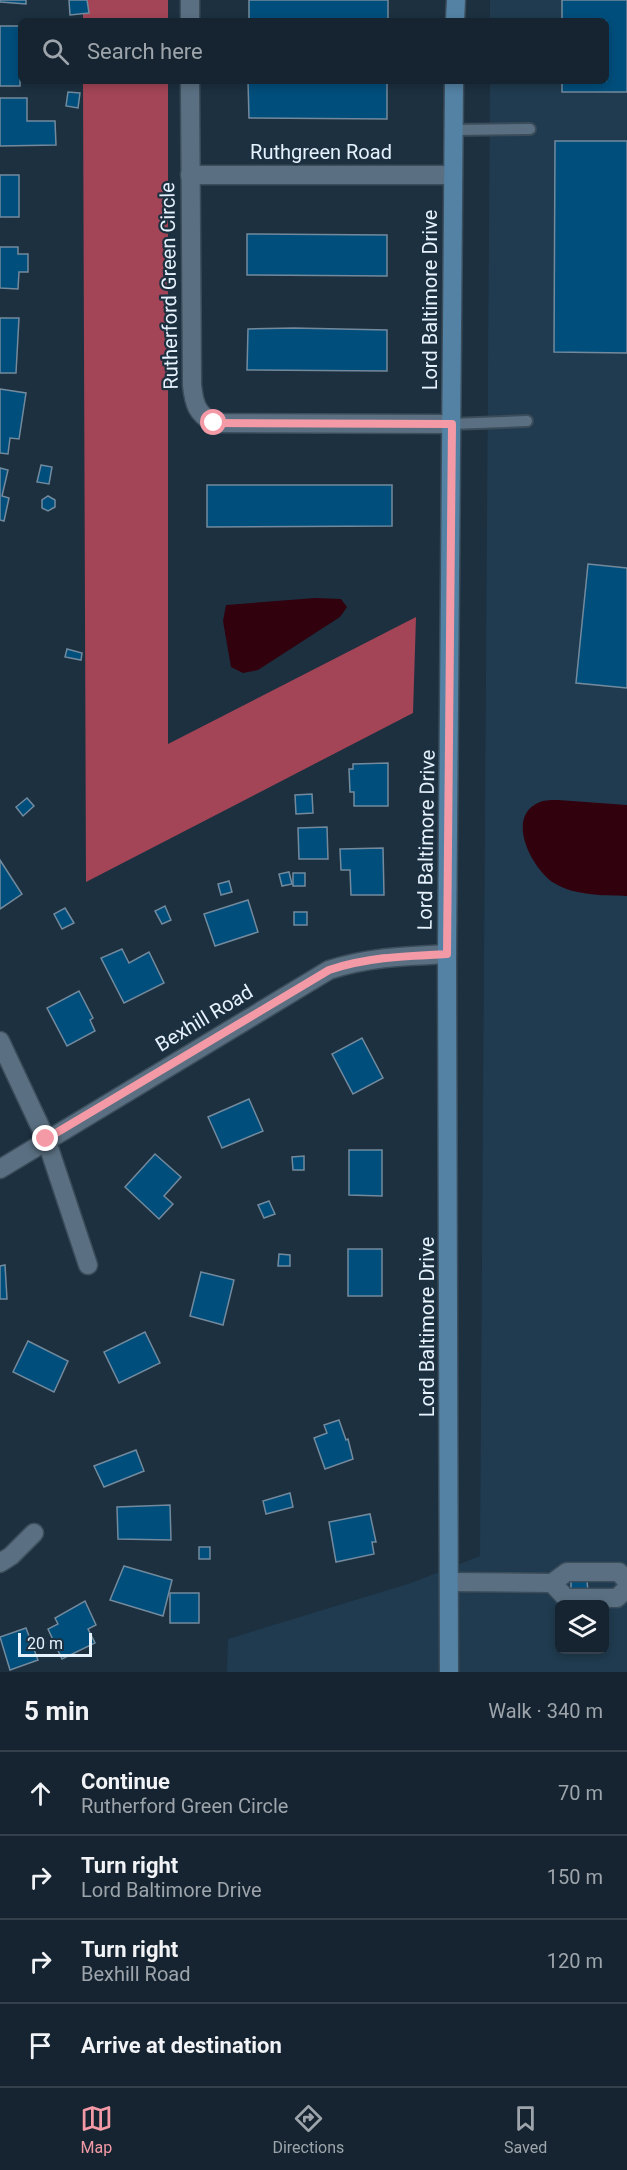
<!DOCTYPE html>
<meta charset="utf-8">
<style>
:root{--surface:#152430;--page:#22303c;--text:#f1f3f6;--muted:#9da4ab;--line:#34414c;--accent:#f49aa6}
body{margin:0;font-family:Roboto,sans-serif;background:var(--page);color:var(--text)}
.controls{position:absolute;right:18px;bottom:18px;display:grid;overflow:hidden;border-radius:9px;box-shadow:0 3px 9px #0003}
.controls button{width:54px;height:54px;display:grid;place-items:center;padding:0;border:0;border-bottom:2px solid var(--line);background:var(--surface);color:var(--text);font:30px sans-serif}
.scale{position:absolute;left:18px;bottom:15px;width:74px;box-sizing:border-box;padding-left:6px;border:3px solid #e6f2fd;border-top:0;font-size:16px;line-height:21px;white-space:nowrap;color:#e6f2fd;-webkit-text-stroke:4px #1c3040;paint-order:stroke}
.stop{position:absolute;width:18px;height:18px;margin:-14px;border:4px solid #f49aa6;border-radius:50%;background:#fff}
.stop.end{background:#f49aa6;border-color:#fff;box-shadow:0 2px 6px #0008}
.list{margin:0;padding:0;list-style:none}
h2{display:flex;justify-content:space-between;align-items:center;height:78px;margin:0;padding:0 24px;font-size:26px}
h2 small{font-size:20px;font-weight:400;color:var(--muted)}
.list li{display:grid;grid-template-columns:39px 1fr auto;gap:18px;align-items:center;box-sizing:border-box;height:84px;padding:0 24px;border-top:2px solid var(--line)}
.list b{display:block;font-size:22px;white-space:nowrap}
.list p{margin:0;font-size:20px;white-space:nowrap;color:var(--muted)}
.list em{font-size:20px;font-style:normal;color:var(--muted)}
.icon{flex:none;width:33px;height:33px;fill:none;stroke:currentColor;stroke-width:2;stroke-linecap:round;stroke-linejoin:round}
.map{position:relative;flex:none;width:627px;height:1672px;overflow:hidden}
.search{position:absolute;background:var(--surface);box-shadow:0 3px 9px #0003;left:18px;right:18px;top:18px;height:66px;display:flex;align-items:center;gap:15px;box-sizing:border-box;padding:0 21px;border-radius:9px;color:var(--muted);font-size:22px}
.sheet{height:414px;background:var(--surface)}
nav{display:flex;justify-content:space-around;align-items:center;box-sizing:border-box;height:84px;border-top:2px solid var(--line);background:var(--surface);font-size:16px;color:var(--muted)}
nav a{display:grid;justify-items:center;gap:3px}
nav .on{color:var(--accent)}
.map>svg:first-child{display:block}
.built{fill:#203b4f;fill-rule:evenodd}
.forest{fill:#a34556}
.water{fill:#31020e}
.building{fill:#004e7c;stroke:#738a9d;stroke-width:1.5}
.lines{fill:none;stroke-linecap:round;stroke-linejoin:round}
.lane-casing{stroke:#3b4c5a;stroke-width:14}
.street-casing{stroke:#3b4c5a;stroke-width:21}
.secondary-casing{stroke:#3b4c5a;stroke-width:21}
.lane{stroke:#5a7082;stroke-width:10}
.street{stroke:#5a7082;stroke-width:18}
.secondary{stroke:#5382a4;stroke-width:18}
.route{stroke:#f49aa6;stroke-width:8}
.labels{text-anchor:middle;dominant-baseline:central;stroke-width:4.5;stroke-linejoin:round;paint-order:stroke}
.street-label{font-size:20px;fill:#e6f2fd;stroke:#1c3040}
</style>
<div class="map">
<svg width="627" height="1672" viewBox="0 0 627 1672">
<rect width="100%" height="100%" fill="#1c3040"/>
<path class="built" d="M490,0h137v1672h-400l1,-33 183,-56 69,-27 10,-1475h116v-60h-116zM560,1604h44v46h-44z"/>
<g class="forest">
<rect x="83" y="0" width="85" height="21"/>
<path d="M83,81h85v663l248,-127 -3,96 -327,169z"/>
</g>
<g class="water">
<path d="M315,598l26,1 6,8 -7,10 -82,53 -15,3 -12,-6 -8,-46 3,-16z"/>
<path d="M558,800l69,5v91c-24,-1 -52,0 -73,-13 -22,-14 -50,-67 -14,-81 5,-2 13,-2 18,-2z"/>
</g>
<g class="building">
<path d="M0,0h26v4l-26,-2z"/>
<path d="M69,0h18l2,13 -19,2z"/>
<rect x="249" y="0" width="139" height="21"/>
<path d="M562,0h65v92h-65v-11h44v-60h-44z"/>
<path d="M0,26h21l-1,60h-20z"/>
<path d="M248,81h139v38l-138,-1z"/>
<path d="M68,92l12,1 -2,15 -12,-2z"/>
<path d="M0,98h27v23h28l1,24 -56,1z"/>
<path d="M555,141h72v212l-73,-1z"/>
<rect x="0" y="175" width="19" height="42"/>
<path d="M247,234l140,1v41l-140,-1z"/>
<path d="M0,247h18v7h10v18h-9l-1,17 -18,-1z"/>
<path d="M0,318h19l-3,55h-16z"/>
<path d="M294,328l93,2v41l-140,-1 1,-41z"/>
<path d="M0,389l26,4 -7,46 -9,-1 -2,16 -8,-1z"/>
<path d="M41,465l11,2 -3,17 -12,-2z"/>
<path d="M0,468l8,2 -6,26 7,2 -5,23 -4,-1z"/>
<path d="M207,485h185v41l-185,1z"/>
<path d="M48,496l7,4v7l-7,4 -6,-3v-8z"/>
<path d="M588,564l39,4v120l-51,-5z"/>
<path d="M67,649l15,4 -1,7 -16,-3z"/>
<path d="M388,763v43h-34v-14h-4l-1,-23h4v-5z"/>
<path d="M312,794l1,19 -17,1 -1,-19z"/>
<path d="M27,798l7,8 -11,10 -7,-9z"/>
<path d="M327,827l1,32h-29l-1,-31z"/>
<path d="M383,848l1,47h-33l-1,-25h-9l-1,-21z"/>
<path d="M0,860l22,34 -22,15z"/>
<path d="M289,872l3,12 -10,2 -3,-12z"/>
<rect x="293" y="873" width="12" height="13"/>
<path d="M229,881l3,11 -11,3 -3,-11z"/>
<path d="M248,900l10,32 -43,14 -11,-32z"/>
<path d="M165,906l6,14 -9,4 -7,-13z"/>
<path d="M65,908l9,15 -12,6 -8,-15z"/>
<rect x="294" y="912" width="13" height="13"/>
<path d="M122,949l7,14 20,-11 15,31 -40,20 -23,-45z"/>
<path d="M79,991l14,27 -3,2 5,11 -28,15 -20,-38z"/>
<path d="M362,1038l21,40 -30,16 -21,-40z"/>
<path d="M249,1099l14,32 -41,17 -14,-31z"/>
<path d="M349,1150h33v46l-33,-1z"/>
<path d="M155,1154l26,23 -17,19 9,8 -14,15 -34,-32z"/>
<path d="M304,1156v14h-11l-1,-13z"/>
<path d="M269,1201l6,13 -11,4 -6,-13z"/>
<rect x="348" y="1249" width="34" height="47"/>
<path d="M279,1254l11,1v11h-12z"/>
<path d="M5,1265l2,34h-7v-33z"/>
<path d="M201,1272l33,8 -11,45 -33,-9z"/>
<path d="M145,1332l15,31 -41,20 -15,-31z"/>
<path d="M28,1341l40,20 -14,31 -41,-20z"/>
<path d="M339,1420l7,20 2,-1 5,20 -28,10 -11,-31 13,-5 -3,-8z"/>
<path d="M136,1450l8,21 -40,16 -10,-21z"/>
<path d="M290,1493l3,14 -27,7 -3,-13z"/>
<path d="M170,1505l1,35 -53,-1 -1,-32z"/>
<path d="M370,1514l6,28h-4l2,12 -38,8 -7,-40z"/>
<rect x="199" y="1547" width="11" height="12"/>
<path d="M124,1566l48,14 -9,36 -53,-16z"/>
<path d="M571,1581h16l1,11 -17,1z"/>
<rect x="170" y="1593" width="29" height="30"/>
<path d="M85,1601l11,24 -8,4 7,14 -33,16 -14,-30 10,-5 -3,-6z"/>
<path d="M26,1628l12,32 -28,10 -10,-33z"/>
</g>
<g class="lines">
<defs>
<g id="lane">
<path d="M453,130l77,-1"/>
<path d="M452,424l75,-3"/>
</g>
<g id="street">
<path d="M190,21v-21"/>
<path d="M190,81l2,304c2,19 5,29 22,38l238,1"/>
<path d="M190,175h263"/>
<path d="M0,1041l46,98 42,126"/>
<path d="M0,1169l329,-199c39,-13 77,-14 118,-16"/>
<path d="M0,1563l11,-7 23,-23"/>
<path d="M450,1582l102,1 15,-11h52l8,10"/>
<path d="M552,1583l14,15h51l10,-10"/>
</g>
<g id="secondary">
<path d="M455,21l1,-21"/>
<path d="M449,1672l-2,-718 7,-873"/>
</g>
</defs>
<use href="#lane" class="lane-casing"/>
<use href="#street" class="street-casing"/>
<use href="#secondary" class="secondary-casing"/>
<use href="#lane" class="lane"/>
<use href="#street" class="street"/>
<use href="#secondary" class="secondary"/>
</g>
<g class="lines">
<path class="route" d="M46,1139l283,-169c39,-13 77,-14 118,-16l5,-530 -238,-1"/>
</g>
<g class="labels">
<g class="street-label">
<text x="321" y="152">Ruthgreen Road</text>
<text transform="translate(169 286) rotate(-91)">Rutherford Green Circle</text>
<text transform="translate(430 300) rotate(-90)">Lord Baltimore Drive</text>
<text transform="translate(426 840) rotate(-89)">Lord Baltimore Drive</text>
<text transform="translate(204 1018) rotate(-31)">Bexhill Road</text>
<text transform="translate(427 1327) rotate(-90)">Lord Baltimore Drive</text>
</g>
</g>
</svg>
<div class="controls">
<button><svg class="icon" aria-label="layers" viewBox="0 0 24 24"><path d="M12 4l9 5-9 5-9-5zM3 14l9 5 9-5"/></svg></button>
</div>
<div class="scale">20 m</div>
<div class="stop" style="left:214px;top:423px"></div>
<div class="stop end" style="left:46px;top:1139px"></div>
<div class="search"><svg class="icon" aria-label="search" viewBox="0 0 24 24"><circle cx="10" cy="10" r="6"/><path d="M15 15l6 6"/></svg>Search here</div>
</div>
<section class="sheet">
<h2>5 min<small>Walk · 340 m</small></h2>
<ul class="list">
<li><svg class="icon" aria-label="ahead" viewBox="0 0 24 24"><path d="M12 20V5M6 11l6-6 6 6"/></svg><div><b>Continue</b><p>Rutherford Green Circle</p></div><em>70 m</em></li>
<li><svg class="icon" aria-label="right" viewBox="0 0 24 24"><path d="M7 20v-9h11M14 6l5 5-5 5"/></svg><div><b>Turn right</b><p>Lord Baltimore Drive</p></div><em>150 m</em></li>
<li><svg class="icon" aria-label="right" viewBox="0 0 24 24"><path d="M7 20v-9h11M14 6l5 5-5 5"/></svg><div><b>Turn right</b><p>Bexhill Road</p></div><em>120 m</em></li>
<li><svg class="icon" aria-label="arrive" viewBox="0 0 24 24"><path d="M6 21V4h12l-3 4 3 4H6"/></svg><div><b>Arrive at destination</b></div></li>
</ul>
</section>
<nav>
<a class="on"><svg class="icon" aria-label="map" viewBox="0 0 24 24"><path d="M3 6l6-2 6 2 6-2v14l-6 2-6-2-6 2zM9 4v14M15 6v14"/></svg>Map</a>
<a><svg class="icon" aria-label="directions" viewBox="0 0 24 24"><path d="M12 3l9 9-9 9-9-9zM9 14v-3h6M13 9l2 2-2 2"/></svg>Directions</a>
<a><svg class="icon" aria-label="saved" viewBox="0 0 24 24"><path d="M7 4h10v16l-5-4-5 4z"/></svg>Saved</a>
</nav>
